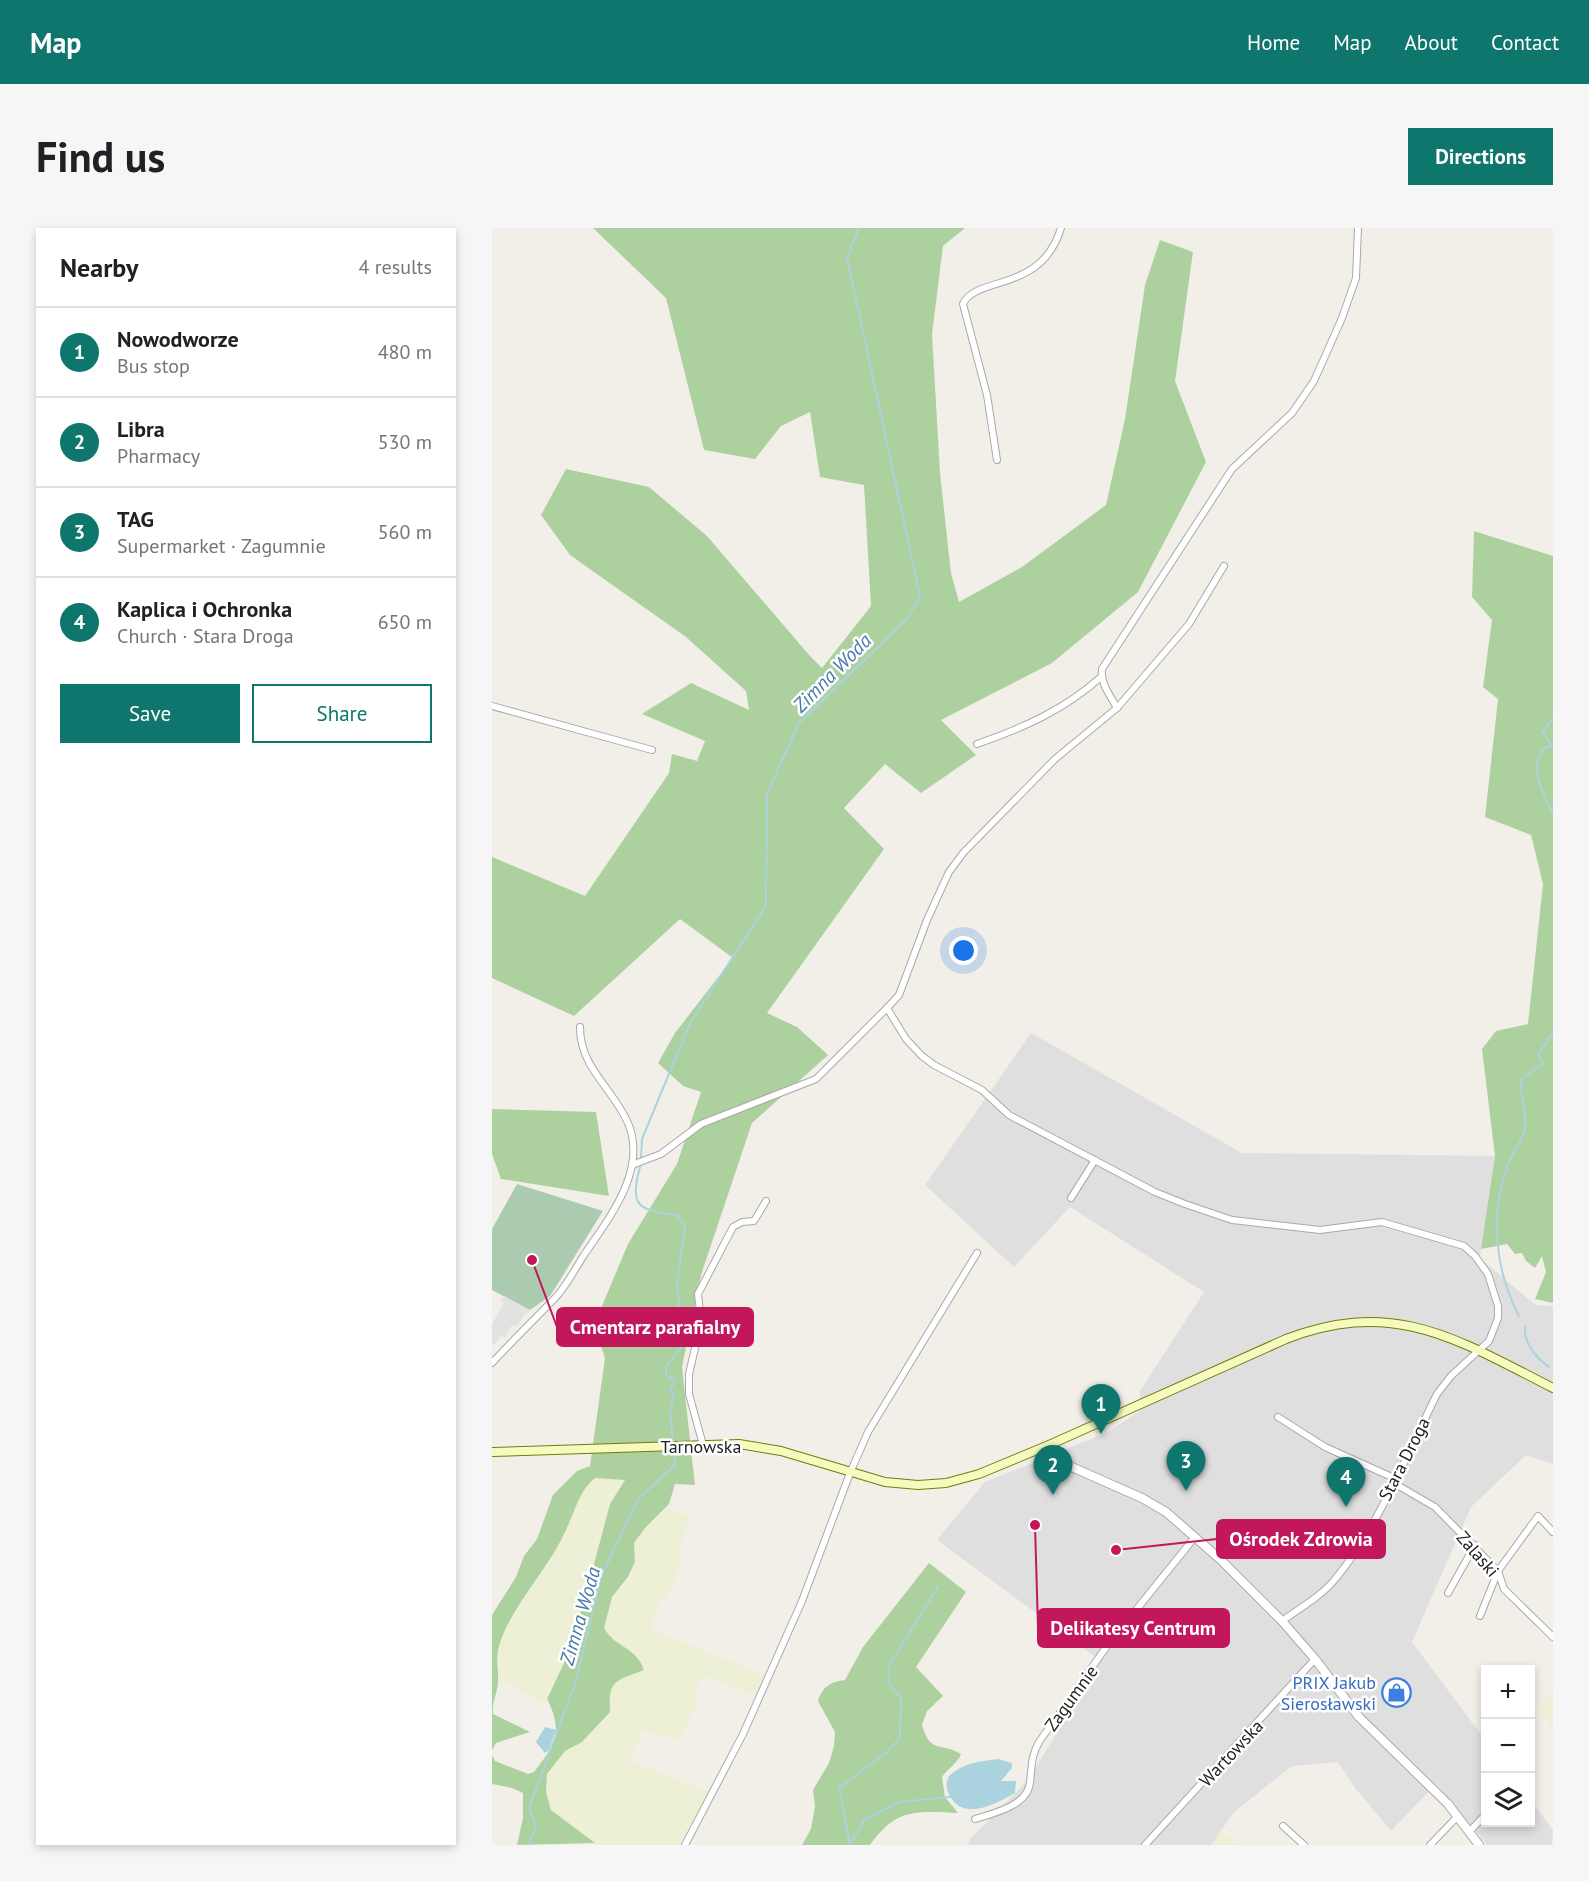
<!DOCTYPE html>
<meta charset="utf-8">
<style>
:root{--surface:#fff;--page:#f6f6f6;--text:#202124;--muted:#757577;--line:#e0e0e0;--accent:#0f766e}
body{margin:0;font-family:"PT Sans",sans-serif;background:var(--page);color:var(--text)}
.controls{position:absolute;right:18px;bottom:18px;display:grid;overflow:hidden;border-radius:0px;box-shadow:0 3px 9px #0003}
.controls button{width:54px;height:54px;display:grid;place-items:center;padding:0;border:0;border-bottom:2px solid var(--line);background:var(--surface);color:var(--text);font:30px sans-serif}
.you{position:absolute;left:472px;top:723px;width:21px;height:21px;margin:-15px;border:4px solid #fff;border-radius:50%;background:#1a73e8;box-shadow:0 0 0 9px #1a73e833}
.badge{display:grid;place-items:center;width:39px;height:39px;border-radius:50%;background:var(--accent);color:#fff;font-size:20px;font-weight:700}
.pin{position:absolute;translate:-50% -50px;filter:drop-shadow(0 2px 3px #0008)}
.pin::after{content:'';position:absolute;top:32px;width:21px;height:18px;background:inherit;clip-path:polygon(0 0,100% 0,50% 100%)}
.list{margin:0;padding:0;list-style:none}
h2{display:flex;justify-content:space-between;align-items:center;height:78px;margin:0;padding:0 24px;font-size:26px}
h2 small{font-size:20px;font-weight:400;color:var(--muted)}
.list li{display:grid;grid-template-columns:39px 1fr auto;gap:18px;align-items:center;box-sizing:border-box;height:90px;padding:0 24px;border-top:2px solid var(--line)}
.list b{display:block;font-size:22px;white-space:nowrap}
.list p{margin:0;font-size:20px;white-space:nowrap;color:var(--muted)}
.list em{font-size:20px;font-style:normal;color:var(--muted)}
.actions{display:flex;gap:12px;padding:18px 24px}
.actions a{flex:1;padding:14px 0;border:2px solid var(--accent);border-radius:0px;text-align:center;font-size:21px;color:var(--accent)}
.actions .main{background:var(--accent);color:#fff}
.icon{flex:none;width:33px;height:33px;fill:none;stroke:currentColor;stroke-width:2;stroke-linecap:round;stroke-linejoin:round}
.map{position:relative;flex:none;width:1061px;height:1617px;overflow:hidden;border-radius:0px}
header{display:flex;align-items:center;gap:36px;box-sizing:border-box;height:84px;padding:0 30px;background:var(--accent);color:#fff}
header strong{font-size:28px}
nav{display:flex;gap:33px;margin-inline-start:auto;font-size:21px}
.intro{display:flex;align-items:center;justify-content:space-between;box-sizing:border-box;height:144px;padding:0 36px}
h1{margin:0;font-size:42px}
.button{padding:15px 27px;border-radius:0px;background:var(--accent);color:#fff;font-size:21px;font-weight:700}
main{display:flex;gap:36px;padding:0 36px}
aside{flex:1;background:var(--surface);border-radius:0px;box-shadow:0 3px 9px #0003}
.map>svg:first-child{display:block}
.residential{fill:#e0dfdf}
.farmland{fill:#eef0d5}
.forest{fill:#add19e}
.cemetery{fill:#aacbaf}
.parking{fill:#e2e2e2}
.water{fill:#aad3df}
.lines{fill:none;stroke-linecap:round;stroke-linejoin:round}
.stream{stroke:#aad3df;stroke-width:2}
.minor-casing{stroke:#a9a9a9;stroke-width:8}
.tertiary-casing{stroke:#a9a9a9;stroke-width:10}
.secondary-casing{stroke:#707d05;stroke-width:10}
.minor{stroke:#fff;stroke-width:6}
.tertiary{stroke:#fff;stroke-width:8}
.secondary{stroke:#f7fabf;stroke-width:8}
.labels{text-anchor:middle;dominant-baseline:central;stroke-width:5;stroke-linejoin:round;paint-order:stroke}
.street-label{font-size:18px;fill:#222;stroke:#fff}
.shop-label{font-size:18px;fill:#366cbe;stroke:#fff;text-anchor:end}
.water-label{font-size:20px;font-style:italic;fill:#4a7aab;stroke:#fff}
.leader{fill:none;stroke:#c2185b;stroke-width:2}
.callout-dot{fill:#c2185b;stroke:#fff;stroke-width:2}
.callout{fill:#c2185b;stroke:#c2185b;stroke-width:2}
.callout-label{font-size:20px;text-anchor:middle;font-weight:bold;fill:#fff}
</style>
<header>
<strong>Map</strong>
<nav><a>Home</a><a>Map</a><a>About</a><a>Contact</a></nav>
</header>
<div class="intro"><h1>Find us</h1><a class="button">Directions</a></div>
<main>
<aside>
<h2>Nearby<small>4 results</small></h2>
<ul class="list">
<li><span class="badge">1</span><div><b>Nowodworze</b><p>Bus stop</p></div><em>480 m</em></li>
<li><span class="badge">2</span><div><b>Libra</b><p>Pharmacy</p></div><em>530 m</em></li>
<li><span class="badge">3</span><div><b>TAG</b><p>Supermarket · Zagumnie</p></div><em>560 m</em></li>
<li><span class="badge">4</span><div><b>Kaplica i Ochronka</b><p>Church · Stara Droga</p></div><em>650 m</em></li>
</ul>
<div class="actions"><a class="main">Save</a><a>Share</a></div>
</aside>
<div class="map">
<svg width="1061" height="1617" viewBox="0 0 1061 1617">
<rect width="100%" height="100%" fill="#f2efe9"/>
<path class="residential" d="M539,805l211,120 253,3 -15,102 55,47 18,1v158l-27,-9 -55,52 -59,135 73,98v82h45l1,-22 22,30 -1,15h-65l-51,-61 -45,47 -36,-43 -17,-26 -46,4 -58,46 -23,33h-243l2,-6 58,-59 70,-114 -4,-10 -157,-116 48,-58 123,-50 32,-21v-20l64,-99 -134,-85 -56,60 -89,-82z"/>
<g class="farmland">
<path d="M103,1250l31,2 -16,24 -28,105 -18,54 -20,40 -46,-24 -3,-13 4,-21 15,-30 36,-54 34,-74z"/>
<path d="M174,1279l24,10 -13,38 7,3 -17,41 -6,-2 -10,32 114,46 -10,20 -53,-20 -7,21 4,3 -21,42 -34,-11 -14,31 79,31 -27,53h-88l-43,-34 -5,-19 1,-18 18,-23 18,-10 27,-29 -1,-21 6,-9 10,-35 -15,-8 -6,-11 8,-31 19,-21 4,-14 -1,-19 11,-15z"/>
<path d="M1061,1463v37l-15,-19z"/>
<path d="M729,1603l19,14h-29z"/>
</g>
<g class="forest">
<path d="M101,0h372l-22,18 -11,88 8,139 11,100 8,29 63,-35 84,-62 19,-86 20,-134 15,-45 33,12 -18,129 31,81 -68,130 -86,71 -111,57 35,35 -55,38 -36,-29 -41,44 40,41 -117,164 30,14 31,28 -76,68 -51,152 -19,92 13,118 -20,-1 -6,20 -24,24 -11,15 1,19 -7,15 -16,20 -8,31c11,20 32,18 40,42 -28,11 -36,9 -34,42l-28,30 -17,9 -18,23 -1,18 5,18 44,33 -78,2 6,-27v-25l-11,-5 -20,-4v-29l3,6 33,13 6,-2c21,-27 30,-40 13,-73l17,-36 18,-54 28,-105 15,-24 -30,-2c-16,13 -20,33 -29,52 -17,39 -55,76 -67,116 -4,13 0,24 -1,37 -1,11 -6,19 -5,31l37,18 -34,11 -4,7v-135l24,-38 8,-21 13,-17 16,-44 24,-24 13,-5 15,-108 -11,-33 34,-81 49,-80 24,-72 -18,-6 -25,-23 17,-30 58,-75 -53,-39 -106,97 -82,-38v-121l93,39 84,-123 3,-19 25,7 8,-20 -63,-27 49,-31 58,27 -3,-19 -60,-54 -116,-82 -29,-40 25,-46 83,18 58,49 103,120 12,12 49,-62 -7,-121 -44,-8 -10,-65 -29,14 -26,33 -51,-9 -38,-152z"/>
<path d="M982,303l79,25v747l-18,-4 11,-27 -4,-16 -7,12 -9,-7 -4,-8 -7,1 -8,-10 -26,5 14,-93 -13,-107 14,-18 32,-7 15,-140 -12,-49 -46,-18 13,-118 -15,-12 9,-67 -20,-23z"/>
<path d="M0,881l104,3 13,84 -108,-17 -9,-25z"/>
<path d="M437,1335l37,29 -50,75 27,29 -16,15 -5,14c8,29 19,17 39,29 -4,10 -13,14 -19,23l3,20 13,16c-42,-2 -62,-5 -88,32h-68l9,-16 4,-23 -2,-16 16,-27 5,-17 1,-14 -17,-31c5,-15 12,-19 27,-21l18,-33z"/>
</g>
<path class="cemetery" d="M25,956l86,27 -53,85 -20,14 -38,-20v-61z"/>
<path class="parking" d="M12,1068l26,14 -2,4 -3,-1 -8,14 -5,-2 -7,13 -5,-2 -5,9 -3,-1v-20l12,-21 -3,-2z"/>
<g class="water">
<path d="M53,1499l11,3 -7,20 -4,3 -9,-11z"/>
<path d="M506,1531l14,4v5l-11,13h15l-1,12c-18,10 -49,28 -64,5 -5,-8 -6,-14 -2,-22 17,-14 28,-14 49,-17z"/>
</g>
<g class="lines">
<g class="stream">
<path d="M1061,490l-10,14 9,14 -9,2c-14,24 -1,43 10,65"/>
<path d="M149,930l1,-19 48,-116 76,-117 1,-112 32,-71 108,-104 13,-23 -73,-338 12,-30"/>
<path d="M148,939c-11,41 -1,43 37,48l8,11 -8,59 6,53 -2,10 -15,19v8l9,5 -5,10 4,6 -4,13 3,33"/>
<path d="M1027,1088c-24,-46 -30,-103 -11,-151 4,-11 13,-22 16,-33 5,-16 -6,-35 -2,-54l21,-14 -5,-10 15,-21"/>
<path d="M1033,1098c-2,16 11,32 24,41"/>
<path d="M359,1615l13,-23 35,-18 51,-5"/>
<path d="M37,1617l7,-19 -7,-18 47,-127 25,-104 37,-78 37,-34 -1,-17"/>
<path d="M358,1617l-11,-57 48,-36 13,-14 1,-40 -13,-15 2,-19 48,-77"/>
</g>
<defs>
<g id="minor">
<path d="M505,232l-10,-65 -24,-91c13,-29 78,-10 98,-76"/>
<path d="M732,338l-35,58 -72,84 -62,51 -91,93 -15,20 -22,48 -28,75 -12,13 19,31 16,17 12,9 48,25 27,25 146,77 30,12 47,16 88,10 62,-8 82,24 11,10 13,18 10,32v12l-9,23 -38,35 -14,18c-29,58 -60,135 -101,184 -14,18 -36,30 -54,43"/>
<path d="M0,478l160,44"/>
<path d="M625,480c-7,-13 -17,-25 -15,-39l130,-200 60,-56 22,-32 28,-63 14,-40 2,-50"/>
<path d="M485,516c46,-16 87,-34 124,-67"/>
<path d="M140,937l29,-11 40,-30 115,-45 71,-71"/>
<path d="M579,970l24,-38"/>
<path d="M0,1135c21,-23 43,-44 64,-66 11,-12 19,-28 28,-42 25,-37 64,-85 44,-132 -16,-36 -48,-55 -48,-96"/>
<path d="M786,1189l47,30 69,31"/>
<path d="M211,1217l-14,-51v-20l12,-52 -3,-28 35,-67 9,-5 12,-1 12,-20"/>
<path d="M900,1254l43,25 63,64 6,18 49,48"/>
<path d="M956,1365l27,-48"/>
<path d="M988,1388l18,-45 40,-55 15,16"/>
<path d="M483,1591c19,-6 53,-13 55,-37 2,-16 1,-26 9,-40l68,-96 88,-109"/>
<path d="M791,1598l21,19"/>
<path d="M978,1603l15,-16"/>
<path d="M193,1617l58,-111 59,-133 48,-128 18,-41 109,-179"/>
<path d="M653,1617l170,-186"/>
<path d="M938,1617l28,-29"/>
</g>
<path id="tertiary" d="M557,1217l6,11 10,8 77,34 24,14 55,48 61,61 33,38 44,58 89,87 31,41"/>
<path id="secondary" d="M0,1224l247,-8 42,7 104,31 33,3 28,-2 33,-9 70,-29 237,-106c109,-42 172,1 267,49"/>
</defs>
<use href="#minor" class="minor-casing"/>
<use href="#tertiary" class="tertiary-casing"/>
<use href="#secondary" class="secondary-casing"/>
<use href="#minor" class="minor"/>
<use href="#tertiary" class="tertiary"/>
<use href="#secondary" class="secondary"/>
</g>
<defs>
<symbol id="shop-ring" viewBox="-11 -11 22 22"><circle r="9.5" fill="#fff" stroke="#3f7fe0" stroke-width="1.5"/><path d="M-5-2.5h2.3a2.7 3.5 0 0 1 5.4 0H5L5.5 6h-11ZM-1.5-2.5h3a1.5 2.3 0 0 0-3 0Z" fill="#3f7fe0"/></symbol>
</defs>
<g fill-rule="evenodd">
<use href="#shop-ring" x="888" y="1448" width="33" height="33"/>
</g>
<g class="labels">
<g class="street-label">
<text x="209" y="1218">Tarnowska</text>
<text transform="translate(912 1231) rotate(-63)">Stara Droga</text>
<text transform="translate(986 1326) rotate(49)">Zalaski</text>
<text transform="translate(579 1470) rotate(-54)">Zagumnie</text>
<text transform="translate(739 1525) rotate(-47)">Wartowska</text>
</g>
<g class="shop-label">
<text x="884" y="1454">PRIX Jakub<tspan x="884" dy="21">Sierosławski</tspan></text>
</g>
<g class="water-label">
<text transform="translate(340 445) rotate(-45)">Zimna Woda</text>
<text transform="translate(88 1388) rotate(-74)">Zimna Woda</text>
</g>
</g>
<path class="leader" d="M40 1032L65 1099M624 1322L725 1311M543 1297L546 1400"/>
<g class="callout-dot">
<circle cx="40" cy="1032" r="6"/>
<circle cx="624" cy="1322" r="6"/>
<circle cx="543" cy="1297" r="6"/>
</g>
<g class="callout">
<rect x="65" y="1080" width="196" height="38" rx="6"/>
<rect x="725" y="1292" width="168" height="38" rx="6"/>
<rect x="546" y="1381" width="191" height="38" rx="6"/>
</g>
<g class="callout-label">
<text x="163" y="1106">Cmentarz parafialny</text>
<text x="809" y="1318">Ośrodek Zdrowia</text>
<text x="641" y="1407">Delikatesy Centrum</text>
</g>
</svg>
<div class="controls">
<button>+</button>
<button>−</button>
<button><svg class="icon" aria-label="layers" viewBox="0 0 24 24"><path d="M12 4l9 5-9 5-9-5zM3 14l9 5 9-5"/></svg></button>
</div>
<div class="you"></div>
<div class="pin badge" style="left:609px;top:1206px">1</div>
<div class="pin badge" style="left:561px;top:1267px">2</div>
<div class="pin badge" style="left:694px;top:1263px">3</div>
<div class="pin badge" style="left:854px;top:1279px">4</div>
</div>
</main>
